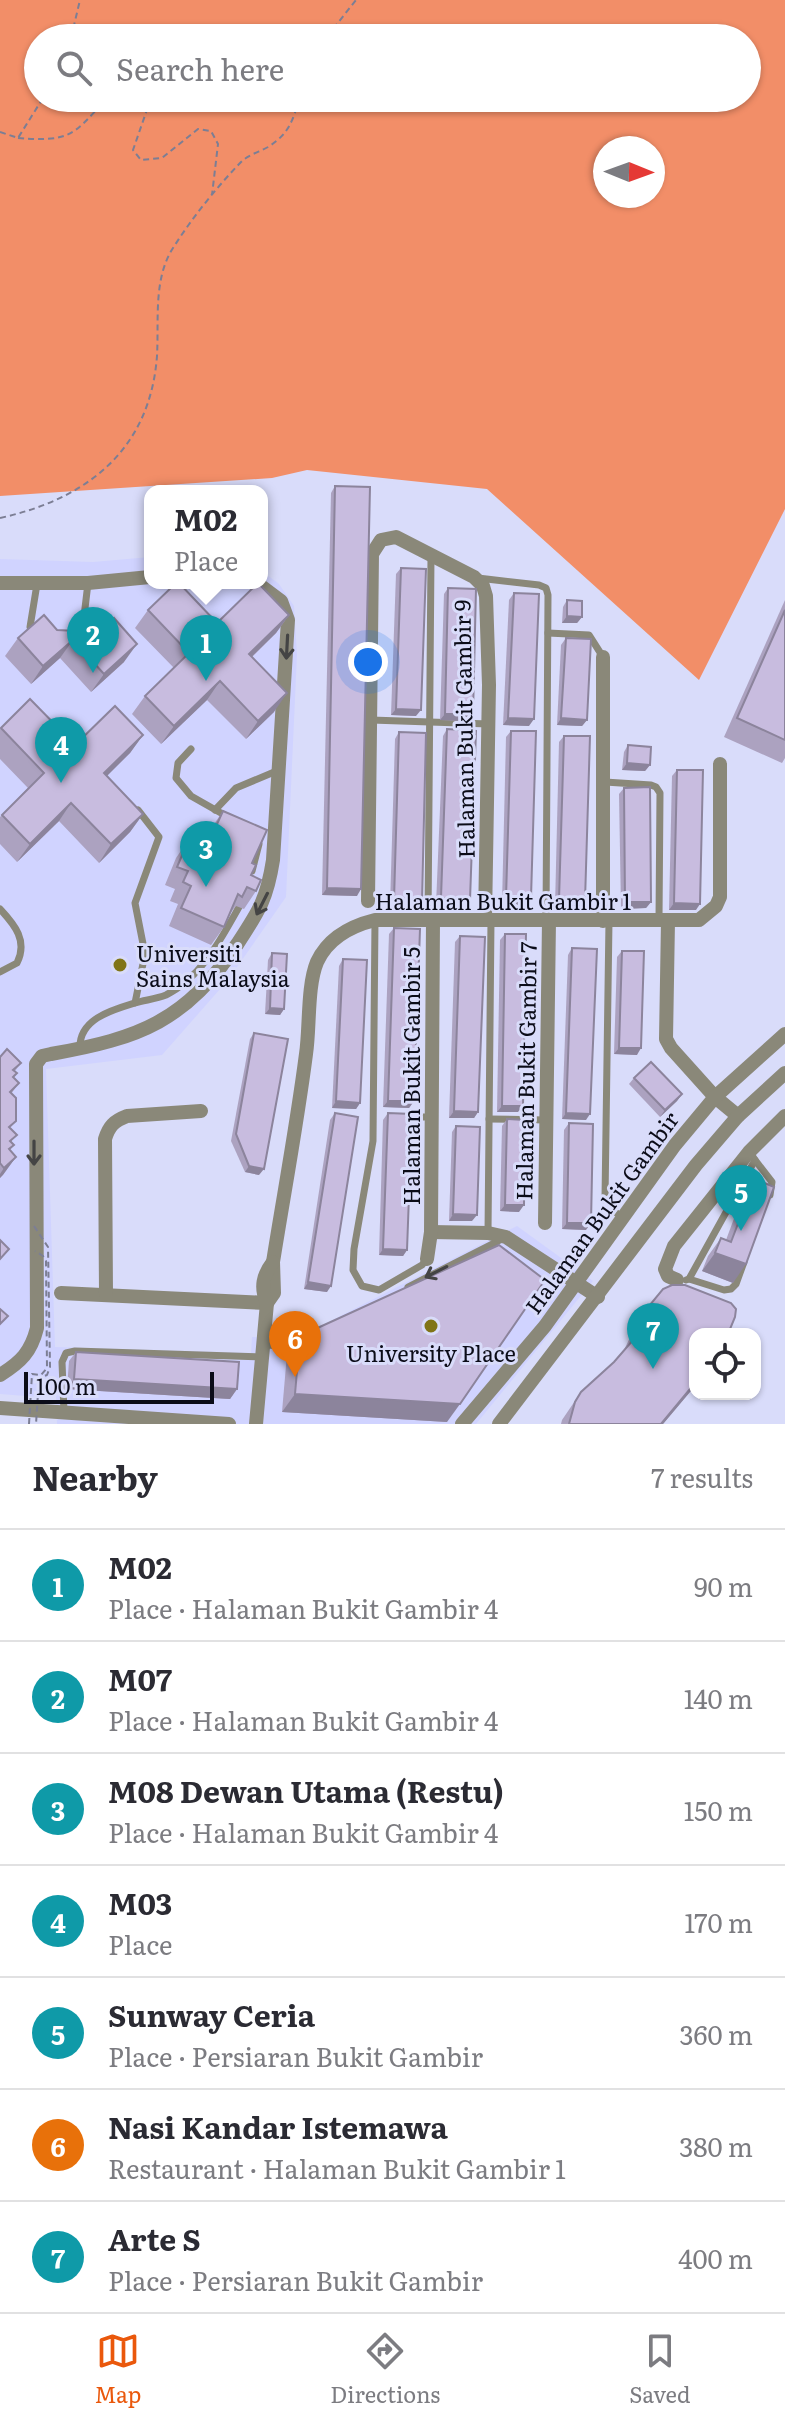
<!DOCTYPE html>
<meta charset="utf-8">
<style>
:root{--surface:#fff;--page:#f2f2f3;--text:#2b2b33;--muted:#7c7c81;--line:#e1e1e2;--accent:#ea580c}
body{margin:0;font-family:Literata,serif;background:var(--page);color:var(--text)}
.controls{position:absolute;right:24px;bottom:24px;display:grid;overflow:hidden;border-radius:16px;box-shadow:0 2px 6px #0004}
.controls button{width:72px;height:72px;display:grid;place-items:center;padding:0;border:0;border-bottom:2px solid var(--line);background:var(--surface);color:var(--text);font:40px sans-serif}
.compass{position:absolute;left:593px;top:136px;width:72px;height:72px;border-radius:50%;background:var(--surface);box-shadow:0 2px 6px #0004;rotate:91deg}
.scale{position:absolute;left:24px;bottom:20px;width:190px;box-sizing:border-box;padding-left:8px;border:4px solid #0b0c18;border-top:0;font-size:22px;line-height:28px;white-space:nowrap;color:#0b0c18;-webkit-text-stroke:6px #d9dcfa;paint-order:stroke}
.you{position:absolute;left:368px;top:662px;width:28px;height:28px;margin:-20px;border:6px solid #fff;border-radius:50%;background:#1a73e8;box-shadow:0 0 0 12px #1a73e833}
.badge{display:grid;place-items:center;width:52px;height:52px;border-radius:50%;background:var(--accent);color:#fff;font-size:26px;font-weight:700}
.pin{position:absolute;translate:-50% -66px;filter:drop-shadow(0 2px 4px #0008)}
.pin::after{content:'';position:absolute;top:42px;width:28px;height:24px;background:inherit;clip-path:polygon(0 0,100% 0,50% 100%)}
.popup{position:absolute;left:144px;top:485px;width:124px;height:104px;box-sizing:border-box;display:grid;place-content:center;border-radius:16px;background:var(--surface);filter:drop-shadow(0 2px 6px #0005);font-size:26px;white-space:nowrap;color:var(--muted)}
.popup b{font-size:30px;color:var(--text)}
.popup::after{content:'';position:absolute;left:50%;top:100%;margin-left:-16px;border:16px solid transparent;border-top-color:var(--surface)}
.list{margin:0;padding:0;list-style:none}
h2{display:flex;justify-content:space-between;align-items:center;height:104px;margin:0;padding:0 32px;font-size:34px}
h2 small{font-size:26px;font-weight:400;color:var(--muted)}
.list li{display:grid;grid-template-columns:52px 1fr auto;gap:24px;align-items:center;box-sizing:border-box;height:112px;padding:0 32px;border-top:2px solid var(--line)}
.list b{display:block;font-size:30px;white-space:nowrap}
.list p{margin:0;font-size:26px;white-space:nowrap;color:var(--muted)}
.list em{font-size:26px;font-style:normal;color:var(--muted)}
.icon{flex:none;width:44px;height:44px;fill:none;stroke:currentColor;stroke-width:2;stroke-linecap:round;stroke-linejoin:round}
.map{position:relative;flex:none;width:785px;height:1424px;overflow:hidden}
.search{position:absolute;background:var(--surface);box-shadow:0 2px 6px #0004;left:24px;right:24px;top:24px;height:88px;display:flex;align-items:center;gap:20px;box-sizing:border-box;padding:0 28px;border-radius:44px;color:var(--muted);font-size:30px}
.sheet{height:888px;background:var(--surface)}
nav{display:flex;justify-content:space-around;align-items:center;box-sizing:border-box;height:112px;border-top:2px solid var(--line);background:var(--surface);font-size:22px;color:var(--muted)}
nav a{display:grid;justify-items:center;gap:4px}
nav .on{color:var(--accent)}
.map>svg:first-child{display:block}
.built{fill:#d0d3ff}
.green{fill:#f28e68;fill-rule:evenodd}
.lines{fill:none;stroke-linecap:round;stroke-linejoin:round}
.path{stroke:#7c7e94;stroke-width:2;stroke-dasharray:6 4;stroke-linecap:butt}
.service{stroke:#8a8879;stroke-width:7}
.minor{stroke:#8a8879;stroke-width:14}
.path-bridge{stroke:#7c7e94;stroke-width:2;stroke-dasharray:6 4;stroke-linecap:butt}
.wall{fill:#aca2c0}
.shaded-wall{fill:#8c849c}
.building{fill:#c8bcdf;stroke:#8c849c;stroke-width:2}
.oneway{stroke:#444}
.poi-dot{fill:#807417;stroke:#d9dcfa;stroke-width:3}
.labels{text-anchor:middle;dominant-baseline:central;stroke-width:6;stroke-linejoin:round;paint-order:stroke}
.street-label{font-size:22px;fill:#0b0c18;stroke:#d9dcfa}
.poi-label{font-size:22px;fill:#0b0c18;stroke:#d9dcfa;text-anchor:start}
</style>
<div class="map">
<svg width="785" height="1424" viewBox="0 0 785 1424">
<rect width="100%" height="100%" fill="#d9dcfa"/>
<path class="built" d="M150,557v26h112v-12l17,13 15,22 3,49 -11,242 -58,83 -66,75 -116,14 9,278 196,6 1,-16 45,1 220,-112 76,55 -117,143h-419l-1,-28 -18,1 -38,-3v-835l93,3z"/>
<path class="green" d="M0,0h785v509l-86,171 -212,-191 -180,-19 -35,8 -272,18zM38,38h709v60h-709zM605,148h48v48h-48z"/>
<g class="lines">
<g class="path">
<path d="M71,38l9,-38"/>
<path d="M330,38l3,-9 23,-29"/>
<path d="M151,98l-18,52 8,10 21,-2 36,-29 13,2 7,13 -6,51"/>
<path d="M0,132l18,6 25,-40"/>
<path d="M18,138c52,4 55,-2 89,-40"/>
<path d="M0,518c87,-19 150,-68 157,-162 2,-35 -4,-77 16,-108 19,-30 43,-60 68,-86 7,-7 18,-10 27,-15 22,-14 24,-26 32,-49"/>
</g>
<g class="service">
<path d="M478,578l61,7 7,3 2,7 -2,326"/>
<path d="M548,633l41,2 14,22"/>
<path d="M34,634l-4,-7 7,-43"/>
<path d="M72,636l11,-11 5,-42"/>
<path d="M371,720l118,4"/>
<path d="M191,749l-13,14 -2,15 15,18 37,21"/>
<path d="M605,782l46,3 5,2 4,6 -1,126"/>
<path d="M215,810l21,-22 43,-18"/>
<path d="M252,871l7,-27"/>
<path d="M0,909c15,16 28,32 17,54l-17,9"/>
<path d="M375,920l-2,221 -19,108 -1,21 9,16 17,4 43,-25 5,-6"/>
<path d="M428,920l3,-364"/>
<path d="M609,921l-4,278 1,6 17,13"/>
<path d="M135,1003c10,-3 21,-4 31,-8 35,-17 55,-56 73,-88"/>
<path d="M80,1048c-1,-29 32,-38 55,-45l10,-49 -10,-51 24,-66 -21,-27"/>
<path d="M404,1117h27"/>
<path d="M489,1119l57,1"/>
<path d="M755,1160l17,22 -2,13"/>
<path d="M488,1233l3,-313"/>
<path d="M689,1279l35,11 7,-1 5,-5 8,-22"/>
<path d="M686,1280l3,-1 66,-119 -2,-3"/>
<path d="M408,1287l96,-49"/>
<path d="M265,1345l22,1 14,-5"/>
<path d="M64,1412l-2,-50 4,-9 9,-2 187,6"/>
</g>
<g class="minor">
<path d="M0,583h88l62,-6"/>
<path d="M603,657v264"/>
<path d="M368,901l4,-347 9,-14 15,-3 78,40 9,9 3,10 3,89 -4,235"/>
<path d="M668,921l-2,118 5,9 44,49 23,19"/>
<path d="M545,1223l4,-303"/>
<path d="M431,1232l57,1 18,4 92,60"/>
<path d="M427,1259l4,-27 2,-312"/>
<path d="M677,1280l-9,-4 -3,-7 9,-23 75,-94 36,-36"/>
<path d="M61,1293l206,10"/>
<path d="M106,1294l-1,-155c4,-13 9,-18 22,-23l74,-5"/>
<path d="M267,1303l7,-10 -1,-31c11,-69 24,-138 33,-208 4,-26 1,-68 11,-92 11,-24 34,-36 58,-42h324l17,-14 4,-9v-133"/>
<path d="M0,1375c21,-13 31,-23 37,-47l-1,-264 6,-8 9,-2c90,-16 135,-33 187,-111 21,-32 29,-44 35,-83l15,-240 -7,-19 -24,-18"/>
<path d="M0,1408l229,16"/>
<path d="M256,1424l11,-121c-7,-16 -4,-28 6,-41"/>
<path d="M462,1424l83,-98 130,-181 40,-48 70,-63"/>
<path d="M499,1424l197,-259 42,-49 47,-43"/>
</g>
<g class="path-bridge">
<path d="M34,1226l14,21 2,120 -3,8 -8,3 -3,46"/>
<path d="M29,1424l3,-50 9,1 6,-7 -1,-107 -3,-5 -8,-5"/>
</g>
</g>
<g class="wall">
<path d="M335,486l22,410 -35,-1 9,-402z"/>
<path d="M401,568l15,148 -25,-1 5,-141z"/>
<path d="M448,588l25,126 -5,7 -28,-1 4,-126z"/>
<path d="M514,593l15,133 -26,-1 6,-125z"/>
<path d="M567,600l15,17 -5,6h-15l1,-16z"/>
<path d="M785,600v158l-3,5 -58,-26z"/>
<path d="M148,610l69,13 72,-8 -13,18 -24,24 22,55 -28,27 -39,-39 -46,44 -29,-30 13,-18 29,-28 -39,-40z"/>
<path d="M57,630l67,32 -33,30 -31,-34 -29,26 -26,-28 13,-18z"/>
<path d="M566,638l21,82 -5,6 -25,-1 4,-80z"/>
<path d="M30,699l45,46 68,-10 -13,18 -24,23 37,38 -13,18 -31,31 -40,-42 -42,41 -17,-18v-27l28,-29 -28,-29v-30z"/>
<path d="M447,729l19,177 -30,-1 7,-169z"/>
<path d="M511,731l20,167 -4,7 -25,-1 4,-167z"/>
<path d="M399,732l18,175 -27,-1 5,-167z"/>
<path d="M564,736l21,165 -5,6h-25l4,-165z"/>
<path d="M628,745l22,20 -5,6 -23,-1 2,-18z"/>
<path d="M677,770l19,140h-27l3,-134z"/>
<path d="M624,788l27,114 -5,6 -25,1 -2,-115z"/>
<path d="M223,811l29,52 -1,12 5,16 -12,18 -8,-3 -7,9 -5,12 -13,18 -42,-19 9,-22 -8,-3 5,-12 -10,-4 11,-27 13,-19 8,4 8,-12 3,2z"/>
<path d="M394,928l20,173 -5,7 -26,-1 6,-173z"/>
<path d="M505,934l13,178h-21l3,-172z"/>
<path d="M460,936l18,176 -4,6h-25l6,-176z"/>
<path d="M572,948l14,172 -24,-1 6,-164z"/>
<path d="M622,951l15,104 -23,-1 3,-97z"/>
<path d="M272,953l12,56 -4,6 -15,-1 3,-54z"/>
<path d="M343,959l17,144 -4,6 -24,-1 7,-142z"/>
<path d="M254,1033l5,142 -14,-3 -14,-31 19,-102z"/>
<path d="M0,1057l21,6 -6,8 2,2 -3,4 5,6 -8,11 5,27 -6,7 2,15 2,2 -4,5 6,7 -16,21z"/>
<path d="M634,1078l48,16 -5,7 -17,16 -31,-33z"/>
<path d="M335,1113l-8,179 -23,-3 26,-169z"/>
<path d="M388,1113l19,137 -4,6 -24,-1 4,-135z"/>
<path d="M507,1119l12,93 -19,-1 2,-85z"/>
<path d="M569,1123l17,107 -24,-1 2,-99z"/>
<path d="M456,1126l16,95h-23l3,-89z"/>
<path d="M755,1179l-22,104 -31,-12 6,-15 13,-18 5,2 16,-43z"/>
<path d="M649,1306l46,28v52l-32,38h-102l1,-4 19,-28 33,-30 10,-12 12,-25z"/>
<path d="M300,1336l147,86 -165,-10 5,-58z"/>
<path d="M76,1352l161,37 -7,10 -163,-10 2,-28z"/>
</g>
<g class="shaded-wall">
<path d="M289,615l-13,18 -40,39 13,-18z"/>
<path d="M567,616l15,1 -5,6h-15z"/>
<path d="M73,640l-13,18 -29,26 12,-18z"/>
<path d="M137,644l-13,18 -33,30 13,-18z"/>
<path d="M220,681l-13,19 -46,44 13,-18z"/>
<path d="M287,693l-13,19 -28,27 12,-18z"/>
<path d="M396,709l25,1 -5,6 -25,-1z"/>
<path d="M445,714h28l-5,7 -28,-1z"/>
<path d="M508,718l26,1 -5,7 -26,-1z"/>
<path d="M561,718l26,2 -5,6 -25,-1z"/>
<path d="M143,735l-13,18 -39,39 13,-19z"/>
<path d="M627,763l23,2 -5,6 -23,-1z"/>
<path d="M71,803l-12,18 -42,41 13,-18z"/>
<path d="M143,814l-13,18 -31,31 12,-19z"/>
<path d="M327,888l34,1 -4,7 -35,-1z"/>
<path d="M441,898l29,2 -4,6 -30,-1z"/>
<path d="M506,898h25l-4,7 -25,-1z"/>
<path d="M394,900l28,1 -5,6 -27,-1z"/>
<path d="M559,900l26,1 -5,6h-25z"/>
<path d="M625,902h26l-5,6 -25,1z"/>
<path d="M674,903l26,1 -4,6h-27z"/>
<path d="M270,1008l14,1 -4,6 -15,-1z"/>
<path d="M619,1048h22l-4,7 -23,-1z"/>
<path d="M682,1094l-5,7 -17,16 5,-7z"/>
<path d="M336,1101l24,2 -4,6 -24,-1z"/>
<path d="M388,1101h26l-5,7 -26,-1z"/>
<path d="M502,1106h21l-5,6h-21z"/>
<path d="M454,1111l24,1 -4,6h-25z"/>
<path d="M566,1113l24,1 -4,6 -24,-1z"/>
<path d="M16,1157l-13,18 -3,3v-4l4,-6z"/>
<path d="M249,1166l15,3 -5,6 -14,-3z"/>
<path d="M505,1205h19l-5,7 -19,-1z"/>
<path d="M453,1214l24,1 -5,6h-23z"/>
<path d="M567,1223h24l-5,7 -24,-1z"/>
<path d="M383,1249l24,1 -4,6 -24,-1z"/>
<path d="M715,1253l31,11 -13,19 -31,-12z"/>
<path d="M308,1282l23,4 -4,6 -23,-3z"/>
<path d="M74,1379l163,10 -7,10 -163,-10z"/>
<path d="M695,1383v3l-32,38h-2z"/>
<path d="M295,1394l165,10 -13,18 -165,-10z"/>
</g>
<g class="building">
<path d="M335,486l35,1 -9,402 -34,-1z"/>
<path d="M401,568l25,1 -5,141 -25,-1z"/>
<path d="M176,583h3l38,40 41,-40 31,32 -40,39 38,39 -29,28 -38,-40 -46,45 -29,-30 44,-43 -41,-43z"/>
<path d="M448,588l28,1 -3,125h-28z"/>
<path d="M514,593l25,1 -5,125 -26,-1z"/>
<path d="M567,600l15,1v16l-15,-1z"/>
<path d="M785,610v130l-48,-22z"/>
<path d="M44,615l13,15 41,2 16,-14 23,26 -33,30 -31,-34 -30,26 -25,-28z"/>
<path d="M566,638l25,1 -4,81 -26,-2z"/>
<path d="M30,699l45,46 40,-39 28,29 -39,38 39,41 -32,30 -40,-41 -41,41 -28,-29 42,-42 -43,-45z"/>
<path d="M447,729l29,2 -6,169 -29,-2z"/>
<path d="M511,731h25l-5,167h-25z"/>
<path d="M399,732l27,1 -4,168 -28,-1z"/>
<path d="M564,736h26l-5,165 -26,-1z"/>
<path d="M628,745l23,2 -1,18 -23,-2z"/>
<path d="M677,770h26l-3,134 -26,-1z"/>
<path d="M650,787l1,115h-26l-1,-114z"/>
<path d="M223,811l44,19 -15,33 4,2 -5,10 10,5 -5,11 -9,-4 -5,10 -4,-3 -14,33 -43,-19 10,-22 -8,-4 5,-11 -11,-4 12,-28 10,5 6,-13 7,4z"/>
<path d="M394,928l26,1 -6,172h-26z"/>
<path d="M505,934h21l-3,172h-21z"/>
<path d="M460,936l25,1 -7,175 -24,-1z"/>
<path d="M572,948l25,1 -7,165 -24,-1z"/>
<path d="M622,951h22l-3,97h-22z"/>
<path d="M272,953l15,1 -3,55 -14,-1z"/>
<path d="M343,959l24,1 -7,143 -24,-2z"/>
<path d="M254,1033l34,6 -24,130 -15,-3 -13,-32z"/>
<path d="M7,1049l14,14 -8,7 4,3 -4,4 6,6 -9,9 6,6v23l-7,6 8,8 -7,6 4,4 -5,4 7,8 -12,11 -4,-5v-106z"/>
<path d="M651,1062l31,32 -17,16 -31,-32z"/>
<path d="M335,1113l23,4 -27,169 -23,-4z"/>
<path d="M388,1113l24,1 -5,136 -24,-1z"/>
<path d="M507,1119l18,1 -1,85h-19z"/>
<path d="M569,1123l24,1 -2,99h-24z"/>
<path d="M456,1126l24,1 -3,88 -24,-1z"/>
<path d="M755,1179l19,8 -28,77 -31,-11 6,-15 10,4z"/>
<path d="M0,1240l9,9 -9,10z"/>
<path d="M499,1245l46,35 -85,124 -165,-10 5,-58z"/>
<path d="M672,1285h13l46,18 5,6 -1,8 -7,17h-33v49l-34,41h-92l6,-22 6,-10 33,-30 20,-23 15,-33 14,-17z"/>
<path d="M0,1309l8,7 -8,8z"/>
<path d="M76,1352l163,10 -2,27 -163,-10z"/>
</g>
<defs><path id="oneway-shaft" d="M-6 0H5M1.5-3L5.5 0L1.5 3" fill="none" stroke-width="1.6" stroke-linecap="round" stroke-linejoin="round" transform="scale(2)"/></defs>
<g class="oneway">
<use href="#oneway-shaft" transform="translate(287 647) rotate(93)"/>
<use href="#oneway-shaft" transform="translate(262 904) rotate(117)"/>
<use href="#oneway-shaft" transform="translate(34 1153) rotate(90)"/>
<use href="#oneway-shaft" transform="translate(436 1272) rotate(153)"/>
</g>
<g class="poi-dot">
<circle cx="120" cy="965" r="8"/>
<circle cx="431" cy="1326" r="8"/>
</g>
<g class="labels">
<g class="street-label">
<text transform="translate(463 729) rotate(-91)">Halaman Bukit Gambir 9</text>
<text x="503" y="900">Halaman Bukit Gambir 1</text>
<text transform="translate(525 1071) rotate(-89)">Halaman Bukit Gambir 7</text>
<text transform="translate(410 1076) rotate(-90)">Halaman Bukit Gambir 5</text>
<text transform="translate(601 1212) rotate(-54)">Halaman Bukit Gambir</text>
</g>
<g class="poi-label">
<text x="136" y="952">Universiti<tspan x="136" dy="25">Sains Malaysia</tspan></text>
<text x="431" y="1352" text-anchor="middle">University Place</text>
</g>
</g>
</svg>
<div class="controls">
<button><svg class="icon" aria-label="locate" viewBox="0 0 24 24"><circle cx="12" cy="12" r="6"/><path d="M12 2v4M12 18v4M2 12h4M18 12h4"/></svg></button>
</div>
<svg class="compass" viewBox="-18 -18 36 36"><path d="M0-13l5 13h-10z" fill="#e53935"/><path d="M0 13l5-13h-10z" fill="#7c7c81"/></svg>
<div class="scale">100 m</div>
<div class="you"></div>
<div class="pin badge" style="left:206px;top:681px;background:#0f9aa8">1</div>
<div class="popup"><b>M02</b>Place</div>
<div class="pin badge" style="left:93px;top:673px;background:#0f9aa8">2</div>
<div class="pin badge" style="left:206px;top:887px;background:#0f9aa8">3</div>
<div class="pin badge" style="left:61px;top:783px;background:#0f9aa8">4</div>
<div class="pin badge" style="left:741px;top:1231px;background:#0f9aa8">5</div>
<div class="pin badge" style="left:295px;top:1377px;background:#e8710a">6</div>
<div class="pin badge" style="left:653px;top:1369px;background:#0f9aa8">7</div>
<div class="search"><svg class="icon" aria-label="search" viewBox="0 0 24 24"><circle cx="10" cy="10" r="6"/><path d="M15 15l6 6"/></svg>Search here</div>
</div>
<section class="sheet">
<h2>Nearby<small>7 results</small></h2>
<ul class="list">
<li><span class="badge" style="background:#0f9aa8">1</span><div><b>M02</b><p>Place · Halaman Bukit Gambir 4</p></div><em>90 m</em></li>
<li><span class="badge" style="background:#0f9aa8">2</span><div><b>M07</b><p>Place · Halaman Bukit Gambir 4</p></div><em>140 m</em></li>
<li><span class="badge" style="background:#0f9aa8">3</span><div><b>M08 Dewan Utama (Restu)</b><p>Place · Halaman Bukit Gambir 4</p></div><em>150 m</em></li>
<li><span class="badge" style="background:#0f9aa8">4</span><div><b>M03</b><p>Place</p></div><em>170 m</em></li>
<li><span class="badge" style="background:#0f9aa8">5</span><div><b>Sunway Ceria</b><p>Place · Persiaran Bukit Gambir</p></div><em>360 m</em></li>
<li><span class="badge" style="background:#e8710a">6</span><div><b>Nasi Kandar Istemawa</b><p>Restaurant · Halaman Bukit Gambir 1</p></div><em>380 m</em></li>
<li><span class="badge" style="background:#0f9aa8">7</span><div><b>Arte S</b><p>Place · Persiaran Bukit Gambir</p></div><em>400 m</em></li>
</ul>
</section>
<nav>
<a class="on"><svg class="icon" aria-label="map" viewBox="0 0 24 24"><path d="M3 6l6-2 6 2 6-2v14l-6 2-6-2-6 2zM9 4v14M15 6v14"/></svg>Map</a>
<a><svg class="icon" aria-label="directions" viewBox="0 0 24 24"><path d="M12 3l9 9-9 9-9-9zM9 14v-3h6M13 9l2 2-2 2"/></svg>Directions</a>
<a><svg class="icon" aria-label="saved" viewBox="0 0 24 24"><path d="M7 4h10v16l-5-4-5 4z"/></svg>Saved</a>
</nav>
